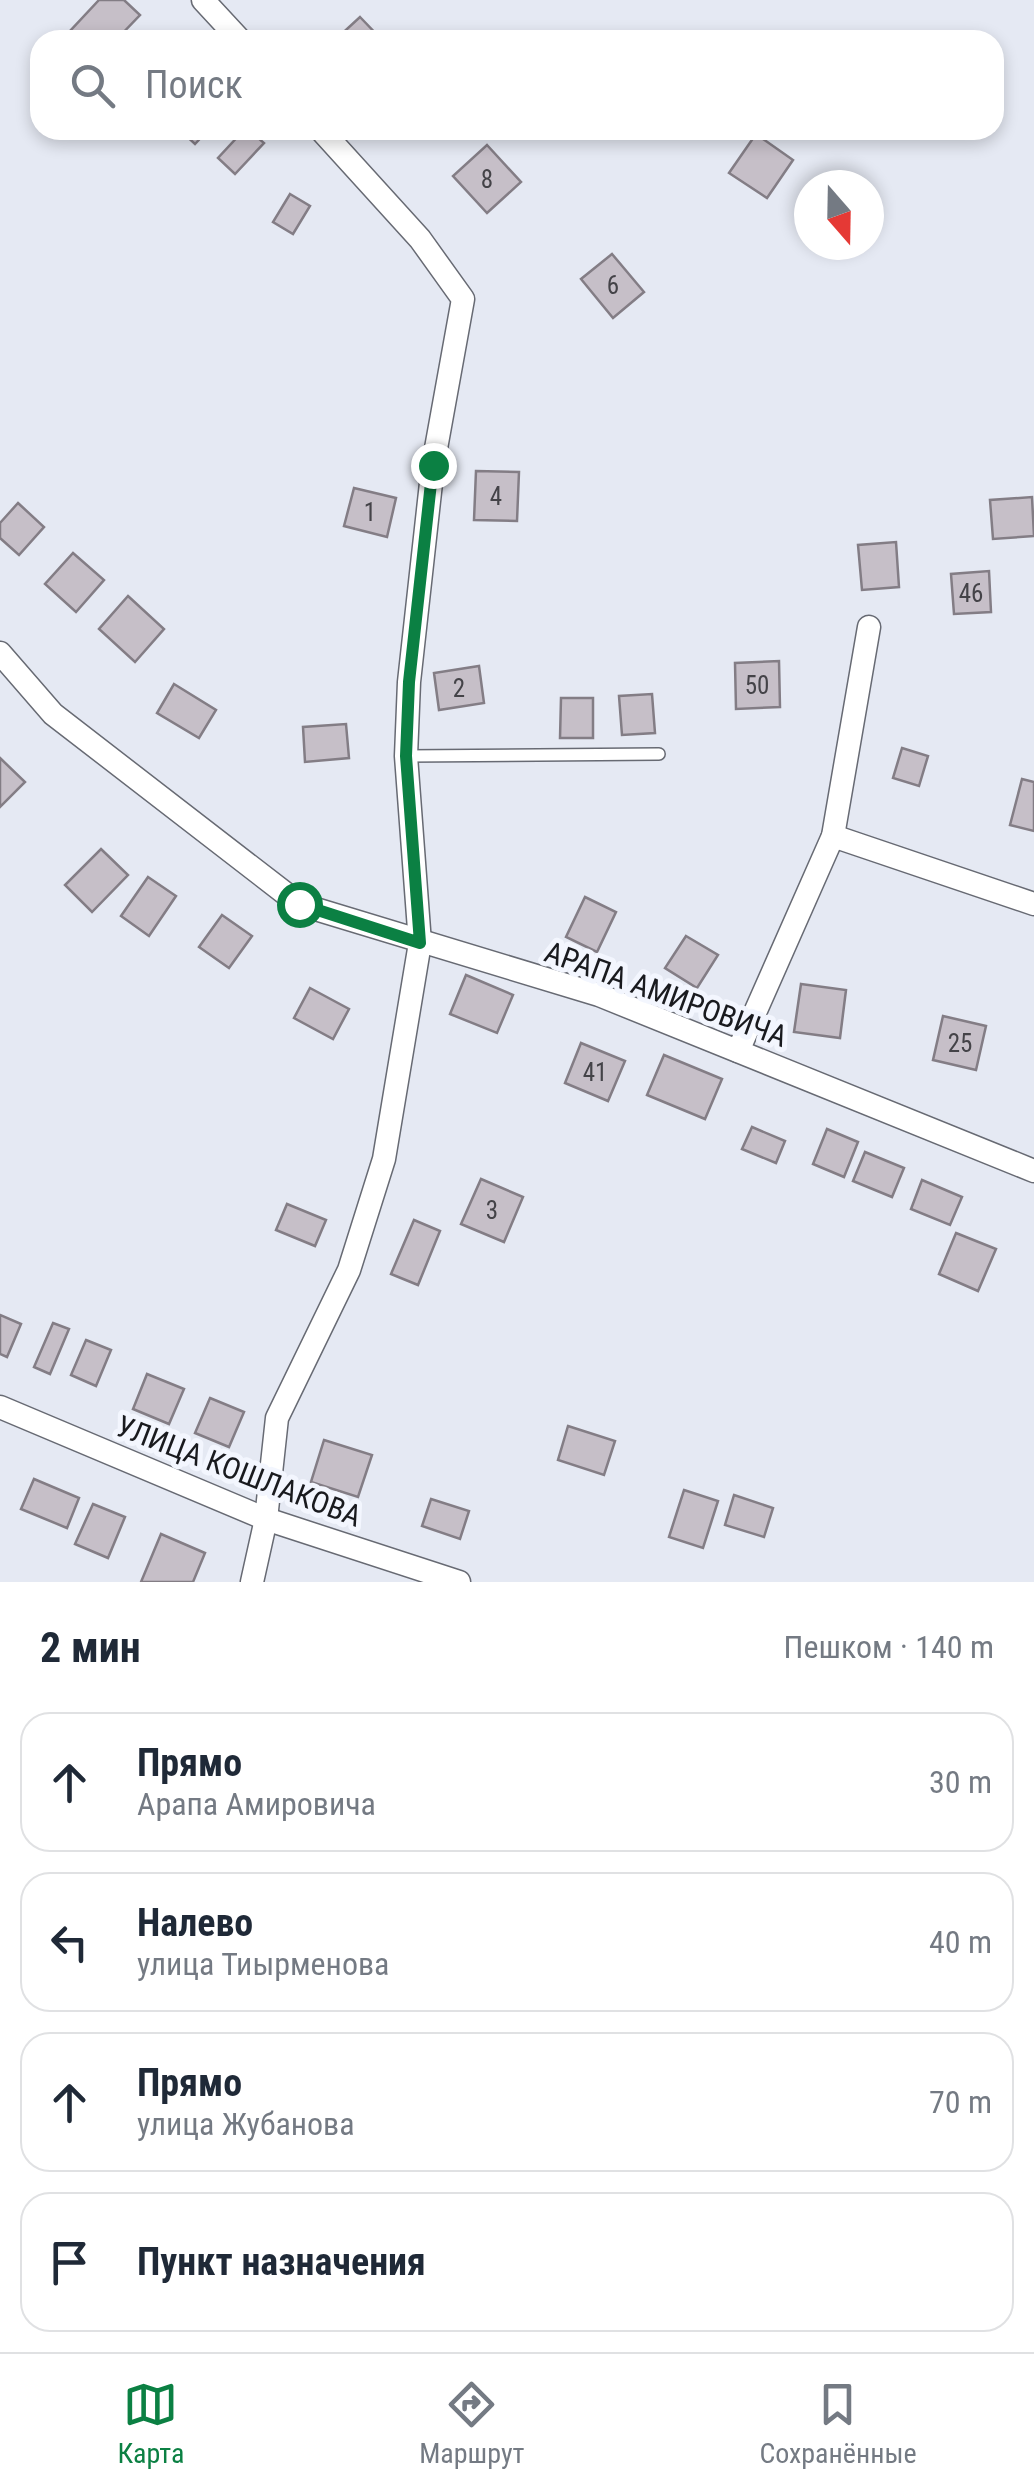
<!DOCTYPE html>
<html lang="ru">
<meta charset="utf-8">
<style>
:root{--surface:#fff;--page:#f2f2f3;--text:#1f2937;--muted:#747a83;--line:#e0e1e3;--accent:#0b8043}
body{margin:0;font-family:"Roboto Condensed",sans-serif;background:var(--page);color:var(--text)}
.compass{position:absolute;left:794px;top:170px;width:90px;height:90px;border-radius:50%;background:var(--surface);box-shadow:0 5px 15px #0003;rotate:160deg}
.stop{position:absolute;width:30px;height:30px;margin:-22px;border:8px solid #0b8043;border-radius:50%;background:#fff}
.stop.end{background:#0b8043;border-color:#fff;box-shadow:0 2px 10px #0008}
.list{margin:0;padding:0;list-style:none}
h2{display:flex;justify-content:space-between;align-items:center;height:130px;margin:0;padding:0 40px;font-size:42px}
h2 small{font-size:32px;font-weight:400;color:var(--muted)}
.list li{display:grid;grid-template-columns:65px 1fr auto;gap:30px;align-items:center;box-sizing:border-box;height:140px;margin:0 20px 20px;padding:0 20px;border:2px solid var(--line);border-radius:30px}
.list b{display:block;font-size:38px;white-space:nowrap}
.list p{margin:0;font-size:32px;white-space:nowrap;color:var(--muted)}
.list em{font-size:32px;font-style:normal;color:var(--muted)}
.icon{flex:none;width:55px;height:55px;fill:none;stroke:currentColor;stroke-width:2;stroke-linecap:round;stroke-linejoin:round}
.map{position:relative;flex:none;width:1034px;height:1582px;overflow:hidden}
.search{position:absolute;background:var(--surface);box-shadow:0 5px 15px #0003;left:30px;right:30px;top:30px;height:110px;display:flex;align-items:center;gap:25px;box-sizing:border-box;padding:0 35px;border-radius:30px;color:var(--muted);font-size:38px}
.sheet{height:770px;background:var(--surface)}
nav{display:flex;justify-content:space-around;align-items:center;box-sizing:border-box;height:140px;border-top:2px solid var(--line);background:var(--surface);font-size:28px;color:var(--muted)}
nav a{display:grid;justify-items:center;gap:5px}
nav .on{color:var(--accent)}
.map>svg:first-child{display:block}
.building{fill:#c6bfc8;stroke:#837d85;stroke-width:2.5}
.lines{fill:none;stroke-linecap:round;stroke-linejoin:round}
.lane-casing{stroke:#676a73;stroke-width:14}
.street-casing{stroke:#676a73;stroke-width:25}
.lane{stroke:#fff;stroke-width:11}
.street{stroke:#fff;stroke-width:22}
.route{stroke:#0b8043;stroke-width:12}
.labels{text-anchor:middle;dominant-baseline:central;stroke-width:10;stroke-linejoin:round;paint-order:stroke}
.number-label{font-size:25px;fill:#444348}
.street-label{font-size:30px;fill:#191a1e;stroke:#f3f6fe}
</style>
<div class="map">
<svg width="1034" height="1582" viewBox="0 0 1034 1582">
<rect width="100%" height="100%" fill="#e5e9f3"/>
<g class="building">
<path d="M99,0h25l16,15 -24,25h-34l-11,-10z"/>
<path d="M360,17l22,23h-47z"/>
<path d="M180,130h28l-13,14z"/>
<path d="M244,130h5l15,13 -29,31 -17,-16z"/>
<path d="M756,134l37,26 -26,38 -38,-25z"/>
<path d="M487,145l34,37 -34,31 -34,-37z"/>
<path d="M290,194l20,12 -17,28 -20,-12z"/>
<path d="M612,254l32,38 -31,26 -32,-39z"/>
<path d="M476,471l43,1 -2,49 -43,-1z"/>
<path d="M354,488l42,10 -9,39 -43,-11z"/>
<path d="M1032,497l2,39 -41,3 -3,-39z"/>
<path d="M18,503l26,24 -25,28 -19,-17v-15z"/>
<path d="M896,542l3,45 -37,3 -4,-45z"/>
<path d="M73,553l31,27 -28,32 -31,-28z"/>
<path d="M989,571l2,41 -37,2 -3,-40z"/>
<path d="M128,596l36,33 -29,33 -36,-33z"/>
<path d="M779,661l1,46 -44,2 -1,-46z"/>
<path d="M479,666l5,37 -45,7 -5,-37z"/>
<path d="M174,684l42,26 -17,28 -42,-25z"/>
<path d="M652,694l3,39 -33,2 -3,-39z"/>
<path d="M561,698h32v40h-33z"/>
<path d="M346,724l3,34 -44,4 -2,-35z"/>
<path d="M902,748l26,8 -9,30 -26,-8z"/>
<path d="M0,758l25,24 -25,25z"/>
<path d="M1022,779l12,3v49l-24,-6z"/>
<path d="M101,849l27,26 -36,37 -27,-27z"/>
<path d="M148,877l28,19 -27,40 -28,-20z"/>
<path d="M585,897l31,15 -19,40 -31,-15z"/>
<path d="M222,915l30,21 -23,32 -30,-21z"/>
<path d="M686,936l32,19 -21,33 -32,-20z"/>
<path d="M466,975l47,20 -16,38 -47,-19z"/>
<path d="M801,984l45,6 -6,48 -46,-6z"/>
<path d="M310,988l39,21 -16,30 -39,-21z"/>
<path d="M943,1016l43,10 -10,44 -43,-10z"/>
<path d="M581,1043l44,18 -17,40 -43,-18z"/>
<path d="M664,1055l58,24 -17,40 -58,-24z"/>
<path d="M752,1127l33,14 -9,22 -34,-14z"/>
<path d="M827,1129l31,13 -14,35 -31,-13z"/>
<path d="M865,1152l39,16 -12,29 -39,-16z"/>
<path d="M481,1179l42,18 -19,45 -43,-18z"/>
<path d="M922,1180l40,17 -12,28 -39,-16z"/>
<path d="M287,1204l39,16 -11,26 -39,-16z"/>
<path d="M414,1220l26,11 -22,54 -27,-11z"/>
<path d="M956,1233l40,16 -18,42 -39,-17z"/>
<path d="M0,1315l21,9 -14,33 -7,-3z"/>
<path d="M53,1323l16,6 -19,45 -16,-7z"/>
<path d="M86,1340l25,10 -15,36 -25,-11z"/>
<path d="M147,1374l37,15 -15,35 -36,-15z"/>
<path d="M210,1398l34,14 -15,35 -34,-14z"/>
<path d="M568,1426l47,15 -11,34 -46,-15z"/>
<path d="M324,1440l48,15 -14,42 -47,-15z"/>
<path d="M34,1479l45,19 -12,30 -46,-19z"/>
<path d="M684,1490l34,11 -15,47 -34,-11z"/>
<path d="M734,1495l39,13 -9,29 -39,-12z"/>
<path d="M431,1499l38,12 -9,28 -38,-13z"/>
<path d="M93,1504l32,13 -17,41 -33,-14z"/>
<path d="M161,1534l44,19 -12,29h-52z"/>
</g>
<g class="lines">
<defs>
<path id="lane" d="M406,756l253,-2"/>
<g id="street">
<path d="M203,0l37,40"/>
<path d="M0,653l53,61 246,190 300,91 435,176"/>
<path d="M833,836l201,68"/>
<path d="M738,1051l95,-215 36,-209"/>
<path d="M0,1407l266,112 193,63"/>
<path d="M252,1582l14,-63 11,-101 72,-148 35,-111 36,-216 -14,-187 3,-74 24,-217 30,-166 -43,-60 -99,-109"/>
</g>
</defs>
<use href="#lane" class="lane-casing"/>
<use href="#street" class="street-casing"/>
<use href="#lane" class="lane"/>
<use href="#street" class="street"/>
</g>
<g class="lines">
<path class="route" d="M299,904l121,39 -14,-187 3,-74 24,-217"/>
</g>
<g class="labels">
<g class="number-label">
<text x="487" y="179">8</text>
<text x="613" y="285">6</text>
<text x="496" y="496">4</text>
<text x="370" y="512">1</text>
<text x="971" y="593">46</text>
<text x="757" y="685">50</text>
<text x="459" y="688">2</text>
<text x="960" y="1043">25</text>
<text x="595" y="1072">41</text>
<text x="492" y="1210">3</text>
</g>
<g class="street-label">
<text transform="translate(666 994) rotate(20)">АРАПА АМИРОВИЧА</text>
<text transform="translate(239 1471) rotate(21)">УЛИЦА КОШЛАКОВА</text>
</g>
</g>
</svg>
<svg class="compass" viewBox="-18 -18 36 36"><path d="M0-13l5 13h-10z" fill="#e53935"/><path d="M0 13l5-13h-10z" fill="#747a83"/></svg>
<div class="stop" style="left:299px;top:904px"></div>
<div class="stop end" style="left:433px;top:465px"></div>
<div class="search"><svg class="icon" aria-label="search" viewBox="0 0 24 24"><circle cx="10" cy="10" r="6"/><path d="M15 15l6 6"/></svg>Поиск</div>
</div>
<section class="sheet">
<h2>2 мин<small>Пешком · 140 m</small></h2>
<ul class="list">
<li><svg class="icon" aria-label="ahead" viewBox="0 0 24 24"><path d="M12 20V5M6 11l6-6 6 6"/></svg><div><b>Прямо</b><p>Арапа Амировича</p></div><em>30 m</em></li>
<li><svg class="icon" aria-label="left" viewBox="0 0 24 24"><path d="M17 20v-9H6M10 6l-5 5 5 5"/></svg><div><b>Налево</b><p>улица Тиырменова</p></div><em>40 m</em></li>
<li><svg class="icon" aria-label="ahead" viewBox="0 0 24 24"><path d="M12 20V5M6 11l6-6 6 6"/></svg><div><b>Прямо</b><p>улица Жубанова</p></div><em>70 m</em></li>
<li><svg class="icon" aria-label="arrive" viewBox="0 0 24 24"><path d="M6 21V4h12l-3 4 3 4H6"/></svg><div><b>Пункт назначения</b></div></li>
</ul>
</section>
<nav>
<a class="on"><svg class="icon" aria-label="map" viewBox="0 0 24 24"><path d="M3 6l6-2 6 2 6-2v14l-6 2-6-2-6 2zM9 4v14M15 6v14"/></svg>Карта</a>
<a><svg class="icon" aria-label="directions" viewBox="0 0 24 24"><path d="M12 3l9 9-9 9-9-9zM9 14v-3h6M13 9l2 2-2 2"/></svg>Маршрут</a>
<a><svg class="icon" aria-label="saved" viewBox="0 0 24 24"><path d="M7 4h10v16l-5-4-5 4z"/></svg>Сохранённые</a>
</nav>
